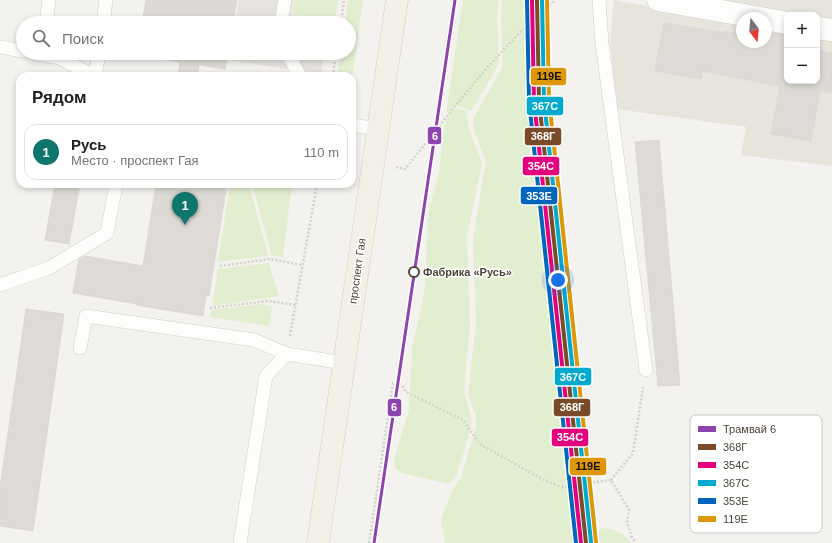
<!DOCTYPE html>
<html lang="ru">
<meta charset="utf-8">
<style>
:root{--surface:#fff;--page:#f2f2f2;--text:#202124;--muted:#757577;--line:#e0e0e0;--accent:#0f766e}
body{margin:0;font-family:Arial,sans-serif;background:var(--page);color:var(--text)}
.controls{position:absolute;right:12px;top:12px;display:grid;overflow:hidden;border-radius:8px;box-shadow:0 2px 6px #0003}
.controls button{width:36px;height:36px;display:grid;place-items:center;padding:0;border:0;border-bottom:1px solid var(--line);background:var(--surface);color:var(--text);font:20px sans-serif}
.compass{position:absolute;left:736px;top:12px;width:36px;height:36px;border-radius:50%;background:var(--surface);box-shadow:0 2px 6px #0003;rotate:164deg}
.you{position:absolute;left:558px;top:280px;width:14px;height:14px;margin:-10px;border:3px solid #fff;border-radius:50%;background:#1a73e8;box-shadow:0 0 0 6px #1a73e833}
.badge{display:grid;place-items:center;width:26px;height:26px;border-radius:50%;background:var(--accent);color:#fff;font-size:13px;font-weight:700}
.pin{position:absolute;translate:-50% -33px;filter:drop-shadow(0 1px 2px #0008)}
.pin::after{content:'';position:absolute;top:21px;width:14px;height:12px;background:inherit;clip-path:polygon(0 0,100% 0,50% 100%)}
.list{margin:0;padding:0;list-style:none}
h2{display:flex;justify-content:space-between;align-items:center;height:52px;margin:0;padding:0 16px;font-size:17px}
h2 small{font-size:13px;font-weight:400;color:var(--muted)}
.list li{display:grid;grid-template-columns:26px 1fr auto;gap:12px;align-items:center;box-sizing:border-box;height:56px;margin:0 8px 8px;padding:0 8px;border:1px solid var(--line);border-radius:12px}
.list b{display:block;font-size:15px;white-space:nowrap}
.list p{margin:0;font-size:13px;white-space:nowrap;color:var(--muted)}
.list em{font-size:13px;font-style:normal;color:var(--muted)}
.icon{flex:none;width:22px;height:22px;fill:none;stroke:currentColor;stroke-width:2;stroke-linecap:round;stroke-linejoin:round}
.map{position:relative;flex:none;width:832px;height:543px;overflow:hidden}
.search{position:absolute;background:var(--surface);box-shadow:0 2px 6px #0003;left:16px;top:16px;width:340px;height:44px;display:flex;align-items:center;gap:10px;box-sizing:border-box;padding:0 14px;border-radius:22px;color:var(--muted);font-size:15px}
.panel{position:absolute;background:var(--surface);box-shadow:0 2px 6px #0003;left:16px;top:72px;width:340px;height:116px;border-radius:12px}
.map>svg:first-child{display:block}
.residential{fill:#e7e4dc}
.green{fill:#e1eecf}
.parking{fill:#e6e3df}
.building{fill:#dedbd6;stroke:#dcd9d4}
.lines{fill:none;stroke-linecap:round;stroke-linejoin:round}
.service-casing{stroke:#d2d0cb;stroke-width:14}
.minor-casing{stroke:#d2d0cb;stroke-width:23}
.primary-casing{stroke:#d6cebb;stroke-width:23}
.path{stroke:#d3d2cc;stroke-width:2.5;stroke-dasharray:2 2;stroke-linecap:butt}
.service{stroke:#fdfdfc;stroke-width:13}
.minor{stroke:#fdfdfc;stroke-width:22}
.primary{stroke:#f2efe6;stroke-width:22}
.rail-1-casing{stroke:#fff;stroke-width:7}
.rail-2-casing{stroke:#fff;stroke-width:7}
.rail-3-casing{stroke:#fff;stroke-width:7}
.rail-4-casing{stroke:#fff;stroke-width:7}
.rail-5-casing{stroke:#fff;stroke-width:7}
.rail-1{stroke:#7a4b2a;stroke-width:4}
.rail-2{stroke:#e5007d;stroke-width:4}
.rail-3{stroke:#00a9ce;stroke-width:4}
.rail-4{stroke:#0065bd;stroke-width:4}
.rail-5{stroke:#dd9709;stroke-width:4}
.tram-1-casing{stroke:#fff;stroke-width:6}
.tram-1{stroke:#8e44ad;stroke-width:3}
.stop-dot{fill:#fff;stroke:#4b4439;stroke-width:2}
.labels{text-anchor:middle;dominant-baseline:central;stroke-width:3;stroke-linejoin:round;paint-order:stroke}
.street-label{font-size:11px;fill:#4b4439;stroke:#fff}
.stop-label{font-size:11px;font-weight:bold;fill:#4b4439;stroke:#fff;text-anchor:start}
.key{fill:#fff;stroke:#c9c7c4;stroke-width:1}
.key-label{font-size:11px;fill:#4b4439}
.line-badge{stroke:#fff;stroke-width:1.5}
.badge-label{font-size:11px;text-anchor:middle;font-weight:bold;fill:#fff}
.pale-badge-label{font-size:11px;text-anchor:middle;font-weight:bold;fill:#111}
</style>
<div class="map">
<svg width="832" height="543" viewBox="0 0 832 543">
<rect width="100%" height="100%" fill="#f4f2ee"/>
<g class="residential">
<path d="M614,0l128,24v18h24v-14l21,4v49h30v-43l15,3v125l-91,-11 5,-28 -129,-18 -7,-68z"/>
<path d="M718,0h114v20l-15,-3v-2h-13z"/>
</g>
<g class="green">
<path d="M294,0h44l-4,23h-4v-3l-38,-6z"/>
<path d="M348,0h15l-11,81v-5h-15l3,-23h9v-30h-4z"/>
<path d="M463,0h35l-1,17 2,46 -7,13 -21,35 -13,-5 -12,7z"/>
<path d="M502,0h24l3,94 10,125 39,324h-133l-4,-24 10,-26 10,-16 15,-50v-12l-8,-20 8,-73 -3,-82 13,-80 -12,-29 -1,-12 30,-53 -2,-50z"/>
<path d="M458,108l8,3 1,5 2,13 13,35 -15,72 3,87 -6,70 7,23v12l-14,46 -8,10 -47,-11 -7,-5 -1,-8 15,-50 3,-61 13,-61 3,-73 11,-43 5,-43 5,-17z"/>
<path d="M230,184h19l19,72 -50,6z"/>
<path d="M252,184h40l-9,73 -11,-1z"/>
<path d="M269,263l10,33 -67,10 6,-37z"/>
<path d="M262,304l10,3 -3,19 -59,-9 1,-7z"/>
<path d="M602,528c13,1 21,5 29,15h-38l2,-9z"/>
</g>
<g class="parking">
<path d="M239,0h54l-2,15 38,6v2h-94z"/>
<path d="M230,53h94l-3,21 -92,-14z"/>
</g>
<g class="building">
<path d="M146,0h91l-4,23h-91z"/>
<path d="M664,23l59,10 1,-2 18,4v7h24l2,-10 19,3v46h30v-31l15,3v40l-12,-2 -9,50 -40,-7 9,-48 -78,-15 -1,8 -46,-8z"/>
<path d="M137,53h91l-3,16 -26,-4 -2,11h-19l2,-14 -44,-7z"/>
<path d="M659,140l21,245 -22,1 -23,-244z"/>
<path d="M55,184h25l-11,60 -24,-4z"/>
<path d="M156,184h71l-18,112 -3,-1 -3,21 -67,-11 1,-1 -64,-11 6,-34 6,-3 58,10z"/>
<path d="M26,309l38,5 -31,217 -33,-5v-38z"/>
</g>
<g class="lines">
<defs>
<g id="service">
<path d="M599,0l3,43 44,327"/>
<path d="M46,23l3,-23"/>
<path d="M103,23l3,-23"/>
<path d="M281,23l4,-23"/>
<path d="M0,47l23,4"/>
<path d="M32,53l28,5 33,18"/>
<path d="M287,53l13,23"/>
<path d="M95,76l4,-23"/>
<path d="M352,125l26,4"/>
<path d="M0,285l49,-17 58,-35 9,-49"/>
<path d="M80,348l6,-32 168,24 33,14 57,9"/>
<path d="M240,543l26,-167 21,-22"/>
</g>
<g id="minor">
<path d="M658,0l103,18"/>
<path d="M766,19l21,4"/>
<path d="M817,28l15,2"/>
</g>
<path id="primary" d="M318,543l79,-543"/>
</defs>
<use href="#service" class="service-casing"/>
<use href="#minor" class="minor-casing"/>
<use href="#primary" class="primary-casing"/>
<g class="path">
<path d="M341,23l3,-23"/>
<path d="M333,76l3,-23"/>
<path d="M396,167l9,2c48,-59 92,-121 151,-169"/>
<path d="M220,266l50,-7 32,6"/>
<path d="M210,308l58,-7 28,4"/>
<path d="M290,336l27,-152"/>
<path d="M611,480l22,-27 10,-66"/>
<path d="M369,543l24,-160 9,2 4,7 57,28 17,24 62,35 19,8 50,-7 18,30 -2,12 5,16 4,5"/>
</g>
<use href="#service" class="service"/>
<use href="#minor" class="minor"/>
<use href="#primary" class="primary"/>
<defs>
<path id="rail-1" d="M537,0l2,100 47,443"/>
<path id="rail-2" d="M532,0l2,101 47,442"/>
<path id="rail-3" d="M542,0l2,100 47,442"/>
<path id="rail-4" d="M527,0l2,101 47,442"/>
<path id="rail-5" d="M547,0l2,99 47,443"/>
</defs>
<use href="#rail-1" class="rail-1-casing"/>
<use href="#rail-2" class="rail-2-casing"/>
<use href="#rail-3" class="rail-3-casing"/>
<use href="#rail-4" class="rail-4-casing"/>
<use href="#rail-5" class="rail-5-casing"/>
<use href="#rail-1" class="rail-1"/>
<use href="#rail-2" class="rail-2"/>
<use href="#rail-3" class="rail-3"/>
<use href="#rail-4" class="rail-4"/>
<use href="#rail-5" class="rail-5"/>
<defs>
<path id="tram-1" d="M374,543l81,-543"/>
</defs>
<use href="#tram-1" class="tram-1-casing"/>
<use href="#tram-1" class="tram-1"/>
</g>
<circle class="stop-dot" cx="414" cy="272" r="5"/>
<g class="labels">
<g class="street-label">
<text transform="translate(357 271) rotate(-82)">проспект Гая</text>
</g>
<g class="stop-label">
<text x="423" y="272">Фабрика «Русь»</text>
</g>
</g>
<rect x="690" y="415" width="132" height="118" rx="6" class="key"/>
<rect x="698" y="426" width="18" height="6" fill="#8e44ad"/>
<rect x="698" y="444" width="18" height="6" fill="#7a4b2a"/>
<rect x="698" y="462" width="18" height="6" fill="#e5007d"/>
<rect x="698" y="480" width="18" height="6" fill="#00a9ce"/>
<rect x="698" y="498" width="18" height="6" fill="#0065bd"/>
<rect x="698" y="516" width="18" height="6" fill="#dd9709"/>
<g class="key-label">
<text x="723" y="433">Трамвай 6</text>
<text x="723" y="451">368Г</text>
<text x="723" y="469">354С</text>
<text x="723" y="487">367С</text>
<text x="723" y="505">353Е</text>
<text x="723" y="523">119Е</text>
</g>
<g class="line-badge">
<rect x="530" y="67" width="37" height="19" rx="4" fill="#dd9709"/>
<rect x="526" y="96" width="38" height="20" rx="4" fill="#00a9ce"/>
<rect x="427" y="126" width="15" height="19" rx="4" fill="#8e44ad"/>
<rect x="524" y="127" width="38" height="19" rx="4" fill="#7a4b2a"/>
<rect x="522" y="156" width="38" height="20" rx="4" fill="#e5007d"/>
<rect x="520" y="186" width="38" height="19" rx="4" fill="#0065bd"/>
<rect x="554" y="367" width="38" height="19" rx="4" fill="#00a9ce"/>
<rect x="387" y="398" width="15" height="19" rx="4" fill="#8e44ad"/>
<rect x="553" y="398" width="38" height="19" rx="4" fill="#7a4b2a"/>
<rect x="551" y="428" width="38" height="19" rx="4" fill="#e5007d"/>
<rect x="569" y="457" width="38" height="19" rx="4" fill="#dd9709"/>
</g>
<g class="badge-label">
<text x="545" y="110">367С</text>
<text x="435" y="140">6</text>
<text x="543" y="140">368Г</text>
<text x="541" y="170">354С</text>
<text x="539" y="200">353Е</text>
<text x="573" y="381">367С</text>
<text x="394" y="411">6</text>
<text x="572" y="411">368Г</text>
<text x="570" y="441">354С</text>
</g>
<g class="pale-badge-label">
<text x="549" y="80">119Е</text>
<text x="588" y="470">119Е</text>
</g>
</svg>
<div class="controls">
<button>+</button>
<button>−</button>
</div>
<svg class="compass" viewBox="-18 -18 36 36"><path d="M0-13l5 13h-10z" fill="#e53935"/><path d="M0 13l5-13h-10z" fill="#757577"/></svg>
<div class="you"></div>
<div class="pin badge" style="left:185px;top:225px">1</div>
<div class="search"><svg class="icon" aria-label="search" viewBox="0 0 24 24"><circle cx="10" cy="10" r="6"/><path d="M15 15l6 6"/></svg>Поиск</div>
<section class="panel">
<h2>Рядом<small></small></h2>
<ul class="list">
<li><span class="badge">1</span><div><b>Русь</b><p>Место · проспект Гая</p></div><em>110 m</em></li>
</ul>
</section>
</div>
